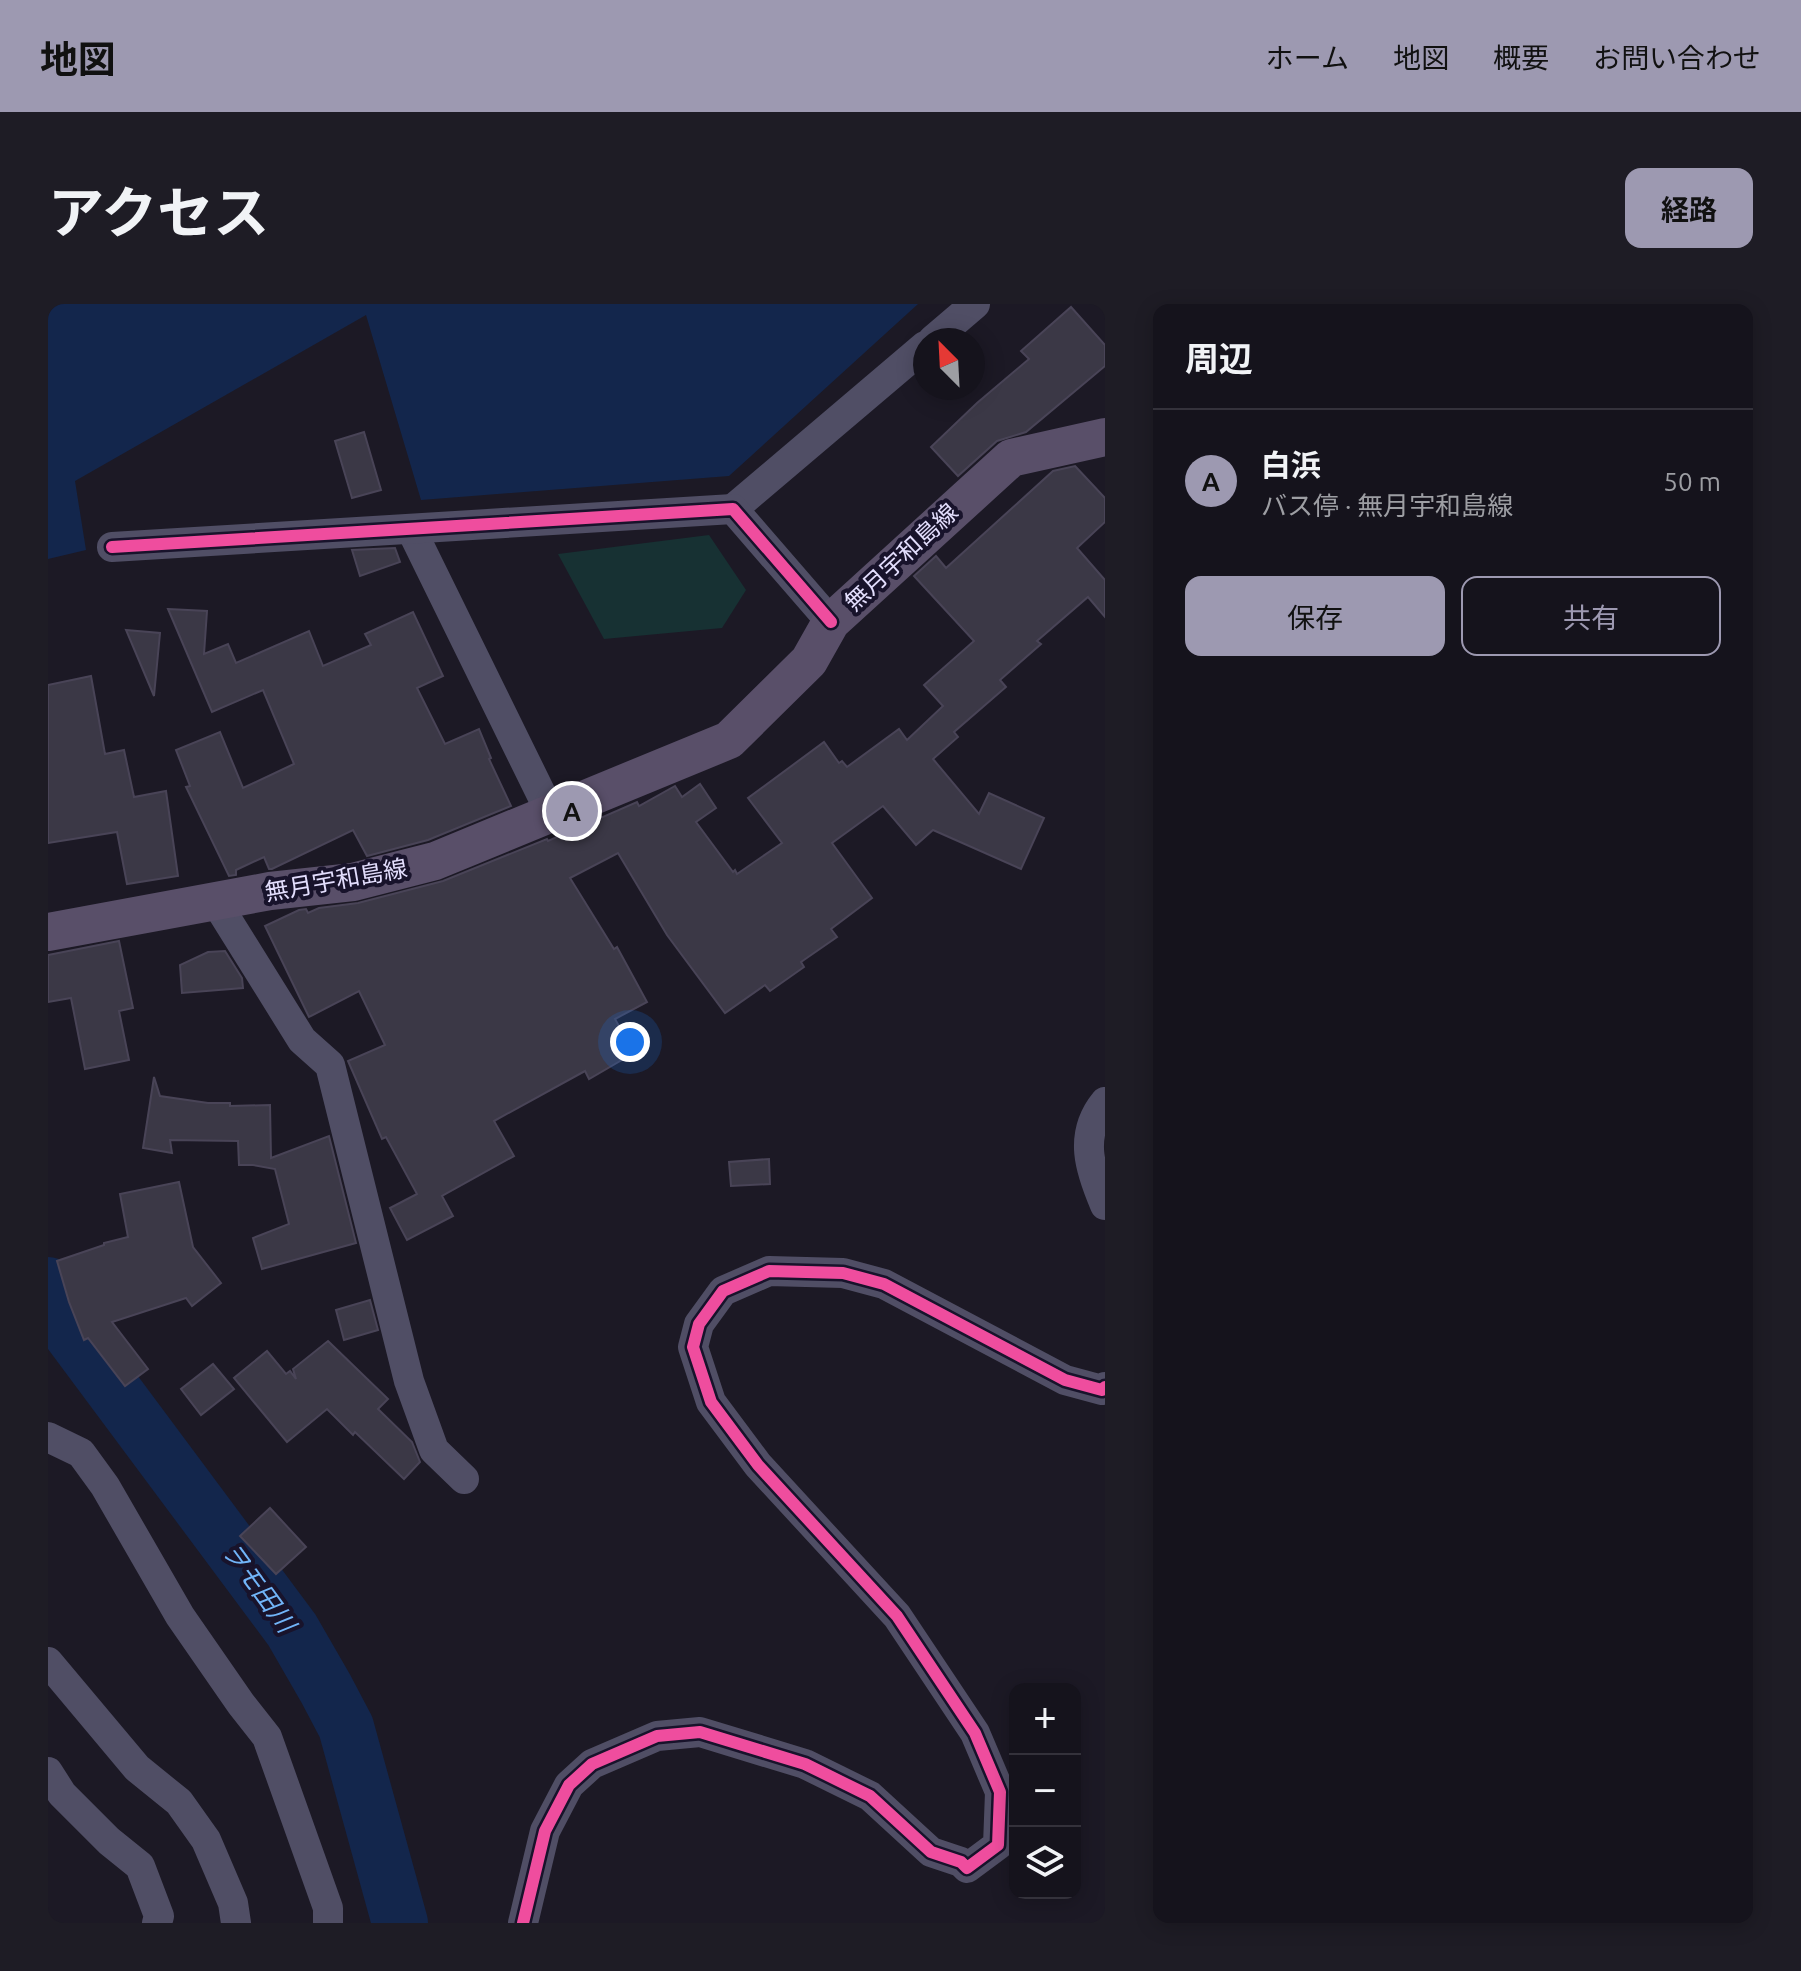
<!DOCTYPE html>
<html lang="ja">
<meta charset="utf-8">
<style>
:root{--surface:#15131c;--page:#1e1c25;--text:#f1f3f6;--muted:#9d9ea3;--line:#34323b;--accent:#9d99b1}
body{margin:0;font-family:Ubuntu,"Noto Sans JP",sans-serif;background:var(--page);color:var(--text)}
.controls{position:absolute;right:24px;bottom:24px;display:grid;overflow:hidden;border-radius:16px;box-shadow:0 4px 20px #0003}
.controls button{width:72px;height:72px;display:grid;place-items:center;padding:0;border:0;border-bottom:2px solid var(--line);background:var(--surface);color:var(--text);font:40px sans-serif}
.compass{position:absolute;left:865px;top:24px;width:72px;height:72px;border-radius:50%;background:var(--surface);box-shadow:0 4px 20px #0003;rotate:336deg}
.you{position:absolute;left:582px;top:738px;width:28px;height:28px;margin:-20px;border:6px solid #fff;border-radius:50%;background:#1a73e8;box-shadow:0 0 0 12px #1a73e833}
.badge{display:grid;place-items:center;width:52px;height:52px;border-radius:50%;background:var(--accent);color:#111;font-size:26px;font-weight:700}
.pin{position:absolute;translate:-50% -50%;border:4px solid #fff;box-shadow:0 2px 8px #0006}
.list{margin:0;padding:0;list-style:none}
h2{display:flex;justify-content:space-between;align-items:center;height:104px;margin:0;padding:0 32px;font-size:34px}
h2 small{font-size:26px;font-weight:400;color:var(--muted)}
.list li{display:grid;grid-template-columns:52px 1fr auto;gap:24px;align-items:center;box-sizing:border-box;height:144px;padding:0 32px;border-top:2px solid var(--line)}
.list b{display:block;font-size:30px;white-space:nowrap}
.list p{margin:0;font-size:26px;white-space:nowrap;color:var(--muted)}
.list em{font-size:26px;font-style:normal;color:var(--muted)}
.actions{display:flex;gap:16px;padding:24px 32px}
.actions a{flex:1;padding:18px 0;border:2px solid var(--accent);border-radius:16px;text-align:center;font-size:28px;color:var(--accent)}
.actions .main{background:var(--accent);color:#111}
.icon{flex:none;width:44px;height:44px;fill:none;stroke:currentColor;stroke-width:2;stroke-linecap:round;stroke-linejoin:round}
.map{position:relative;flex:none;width:1057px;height:1619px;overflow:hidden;border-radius:16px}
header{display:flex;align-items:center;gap:48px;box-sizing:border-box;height:112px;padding:0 40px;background:var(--accent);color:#111}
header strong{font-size:38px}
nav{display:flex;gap:44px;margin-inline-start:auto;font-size:28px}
.intro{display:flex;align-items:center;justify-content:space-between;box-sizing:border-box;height:192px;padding:0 48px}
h1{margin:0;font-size:56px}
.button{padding:20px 36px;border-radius:16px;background:var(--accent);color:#111;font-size:28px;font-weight:700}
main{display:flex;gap:48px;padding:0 48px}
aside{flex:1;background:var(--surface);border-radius:16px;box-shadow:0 4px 20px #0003}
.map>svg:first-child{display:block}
.green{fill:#173133}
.water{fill:#13264c}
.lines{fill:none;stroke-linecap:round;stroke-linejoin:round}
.river{stroke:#13264c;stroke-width:56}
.building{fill:#3b3846;stroke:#494457;stroke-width:2}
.minor{stroke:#504e65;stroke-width:30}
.major{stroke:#594f69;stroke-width:38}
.cycleway-casing{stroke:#18132b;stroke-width:17}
.cycleway{stroke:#ef4d9e;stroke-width:12}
.labels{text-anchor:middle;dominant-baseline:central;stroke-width:8;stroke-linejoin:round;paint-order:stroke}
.street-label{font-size:24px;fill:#e3defd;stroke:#18132b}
.water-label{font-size:26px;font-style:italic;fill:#71b4f8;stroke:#18132b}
</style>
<header>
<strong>地図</strong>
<nav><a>ホーム</a><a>地図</a><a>概要</a><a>お問い合わせ</a></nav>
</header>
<div class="intro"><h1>アクセス</h1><a class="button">経路</a></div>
<main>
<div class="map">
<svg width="1057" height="1619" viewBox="0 0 1057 1619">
<rect width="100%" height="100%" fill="#1c1925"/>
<path class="green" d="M661,231l37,55 -24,38 -118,11 -46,-85z"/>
<path class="water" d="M0,0h870l-189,172 -308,24 -55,-185 -291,166 11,69 -38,9z"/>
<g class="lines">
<path class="river" d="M0,981l20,44 224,301 34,59 20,38 54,196"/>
</g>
<g class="building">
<path d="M1023,3l34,38v21l-79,66 -29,9 -39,35 -27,-29 46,-44 52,-44 -8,-8z"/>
<path d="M316,128l17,58 -29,8 -17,-57z"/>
<path d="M1027,162l30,32v24l-28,26 28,32v37l-17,-20 -51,44 4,3 -41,36 6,7 -52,45 4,5 -25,22 46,55 10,-21 55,25 -23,51 -88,-39 -17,15 -33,-39 -51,37 40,55 -41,31 6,8 -36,25 3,5 -34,24 -5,-6 -40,28 -58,-78 -49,-82 -48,25 44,71 3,-2 30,55 -32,17 19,34 -45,26 -4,-8 -91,50 20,35 -72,40 11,20 -46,24 -17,-32 27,-14 -31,-57 -4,2 -34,-78 37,-16 -26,-54 -50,26 -44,-91 34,-16 7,-1 2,4 11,-5 39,-5 85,-22 104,-42 1,2 89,-39 2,4 36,-20 7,11 18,-13 16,24 -20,14 37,50 2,-2 2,4 45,-31 -34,-45 76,-56 15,21 3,-2 5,6 52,-38 8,11 36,-34 -19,-21 50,-44 -60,-65 22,-20 10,12 107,-97z"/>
<path d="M347,244l5,14 -40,14 -8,-26z"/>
<path d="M120,305l39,2 -3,43 24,-10 8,19 73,-32 14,35 48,-21 -6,-11 48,-22 30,64 -26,12 28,56 34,-15 12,29 -2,1 22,47 -83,34 -61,16 -14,-26 -81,39h-3l-5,-12 -28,13v5l-7,1 -43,-89 4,-1 -14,-36 44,-18 23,56 51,-24 -31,-74 -51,22z"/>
<path d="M78,326l34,3 -6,63z"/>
<path d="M43,372l14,78 19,-4 10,47 32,-6 12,85 -51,8 -10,-52 -69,11v-158z"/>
<path d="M71,637l14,67 -14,3 10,49 -44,9 -14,-71 -23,4v-47z"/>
<path d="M177,647l17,27 1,10 -61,5 -2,-28 28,-13z"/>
<path d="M106,773l6,19 48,7h22v3l40,-1 1,53 58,-22 27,107 -94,26 -9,-31 36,-14 -14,-55 -22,-4h-14l-1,-24 -68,-1 2,13 -29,-5z"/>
<path d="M721,855l1,25 -39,2 -2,-24z"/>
<path d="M131,878l14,65 28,36 -29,23 -6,-8 -74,24 36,47 -23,17 -37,-48 -4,2 -15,-38 -12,-41 47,-16v-2l24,-6 -8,-43z"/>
<path d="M322,996l8,30 -34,10 -8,-30z"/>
<path d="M280,1037l60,58 -10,10 34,33 8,20 -16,17 -49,-47 -2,3 -26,-26 -40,33 -53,-64 33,-27 19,23 4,-3 6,8 -3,-10z"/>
<path d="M165,1060l21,25 -33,26 -20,-26z"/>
<path d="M222,1204l36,39 -30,27 -36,-38z"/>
</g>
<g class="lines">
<g class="minor">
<path d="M885,36l42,-36"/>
<path d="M685,205l192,-163"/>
<path d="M363,225l140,285"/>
<path d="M64,243l621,-38 98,113"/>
<path d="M168,598l86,138 28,25 79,316 25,69 30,29"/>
<path d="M1057,798c-27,33 -15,68 0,103"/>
<path d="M0,1133l33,16 24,33 75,130 61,88 26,33 61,171v15"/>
<path d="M0,1358l89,106 42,34 27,38 27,63 3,20"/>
<path d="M0,1468l14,22 47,47 31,25 19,50 -2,7"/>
<path d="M475,1619l22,-92 24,-46 23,-21 65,-28 43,-4 105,32 65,32 61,56 30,10 6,6 31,-23 2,-53 -25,-59 -78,-117 -139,-151 -47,-63 -18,-55 6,-23 24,-33 46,-20 74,2 41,11 181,96 37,10 3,-3"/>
</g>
<path class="major" d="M0,628l222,-41 83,-9 82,-21 294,-121 80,-79 22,-39 180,-164 94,-21"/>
<defs>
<g id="cycleway">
<path d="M64,243l621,-38 98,113"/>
<path d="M475,1619l22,-92 24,-46 23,-21 65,-28 43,-4 105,32 65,32 61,56 30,10 6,6 31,-23 2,-53 -25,-59 -78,-117 -139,-151 -47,-63 -18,-55 6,-23 24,-33 46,-20 74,2 41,11 181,96 37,10 3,-3"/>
</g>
</defs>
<use href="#cycleway" class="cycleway-casing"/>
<use href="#cycleway" class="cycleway"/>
</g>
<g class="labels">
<g class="street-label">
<text transform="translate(853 253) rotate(-43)">無月宇和島線</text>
<text transform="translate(288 576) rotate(-10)">無月宇和島線</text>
</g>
<g class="water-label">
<text transform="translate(211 1283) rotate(54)">ヲモ田川</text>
</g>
</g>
</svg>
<div class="controls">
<button>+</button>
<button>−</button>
<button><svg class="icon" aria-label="layers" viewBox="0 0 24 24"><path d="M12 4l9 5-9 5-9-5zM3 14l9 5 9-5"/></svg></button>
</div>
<svg class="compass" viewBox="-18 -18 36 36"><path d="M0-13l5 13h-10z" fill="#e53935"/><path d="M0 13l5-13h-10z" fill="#9d9ea3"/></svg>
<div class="you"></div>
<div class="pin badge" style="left:524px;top:507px">A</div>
</div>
<aside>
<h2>周辺<small></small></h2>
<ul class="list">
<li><span class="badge">A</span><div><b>白浜</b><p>バス停 · 無月宇和島線</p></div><em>50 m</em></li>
</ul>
<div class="actions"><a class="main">保存</a><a>共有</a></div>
</aside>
</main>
